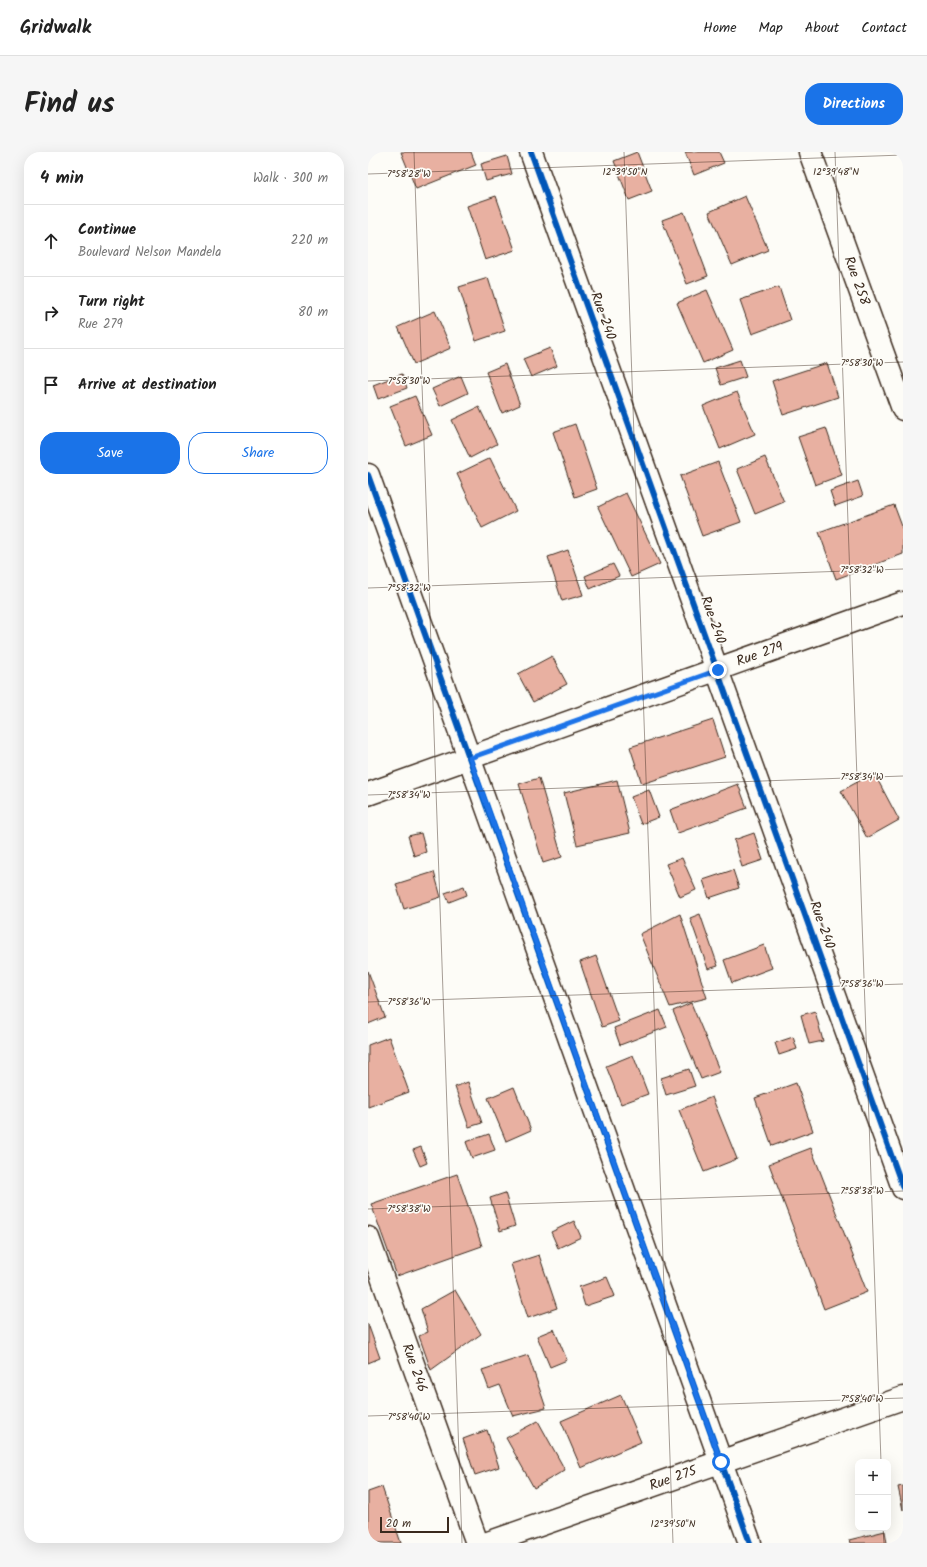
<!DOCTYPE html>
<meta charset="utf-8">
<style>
:root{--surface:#fff;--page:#f6f6f6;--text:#222;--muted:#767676;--line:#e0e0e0;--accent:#1a73e8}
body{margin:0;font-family:Kalam,sans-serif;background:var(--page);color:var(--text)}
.controls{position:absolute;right:12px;bottom:12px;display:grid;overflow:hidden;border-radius:8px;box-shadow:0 4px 16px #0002}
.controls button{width:36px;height:36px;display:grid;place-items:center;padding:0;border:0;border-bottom:1px solid var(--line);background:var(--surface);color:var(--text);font:20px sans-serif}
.scale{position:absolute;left:12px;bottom:10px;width:69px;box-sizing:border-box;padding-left:4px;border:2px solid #3b2a1e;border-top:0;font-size:11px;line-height:14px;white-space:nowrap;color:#3b2a1e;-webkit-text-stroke:3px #fdfcf7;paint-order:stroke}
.stop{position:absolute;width:12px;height:12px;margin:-9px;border:3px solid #1a73e8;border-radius:50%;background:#fff}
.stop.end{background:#1a73e8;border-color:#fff;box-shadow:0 1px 4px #0008}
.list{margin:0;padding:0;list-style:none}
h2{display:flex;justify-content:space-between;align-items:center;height:52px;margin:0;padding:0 16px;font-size:17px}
h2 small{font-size:13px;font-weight:400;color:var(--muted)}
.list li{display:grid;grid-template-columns:26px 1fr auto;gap:12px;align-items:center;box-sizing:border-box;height:72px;padding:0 16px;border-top:1px solid var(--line)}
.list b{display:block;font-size:15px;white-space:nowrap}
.list p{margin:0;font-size:13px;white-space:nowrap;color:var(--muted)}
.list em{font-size:13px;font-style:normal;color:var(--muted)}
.actions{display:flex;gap:8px;padding:12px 16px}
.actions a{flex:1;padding:9px 0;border:1px solid var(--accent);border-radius:16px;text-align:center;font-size:14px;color:var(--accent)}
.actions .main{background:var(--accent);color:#fff}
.icon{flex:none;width:22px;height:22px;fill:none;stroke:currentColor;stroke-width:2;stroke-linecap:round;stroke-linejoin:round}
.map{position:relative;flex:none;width:535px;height:1391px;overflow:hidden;border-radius:16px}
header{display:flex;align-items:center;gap:24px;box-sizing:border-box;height:56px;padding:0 20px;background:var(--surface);border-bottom:1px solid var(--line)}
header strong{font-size:19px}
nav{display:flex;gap:22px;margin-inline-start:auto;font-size:14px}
.intro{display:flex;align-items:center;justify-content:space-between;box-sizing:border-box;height:96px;padding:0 24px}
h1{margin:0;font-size:28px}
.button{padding:10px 18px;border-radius:16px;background:var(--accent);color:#fff;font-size:14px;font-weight:700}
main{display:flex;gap:24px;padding:0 24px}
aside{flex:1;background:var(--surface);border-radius:16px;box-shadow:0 4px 16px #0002}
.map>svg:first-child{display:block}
.building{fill:#e8b0a1;stroke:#3b2a1e}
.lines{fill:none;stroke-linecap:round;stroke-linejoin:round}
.minor-casing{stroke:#3b2a1e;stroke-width:25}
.minor{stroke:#fdfcf7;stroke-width:22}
.cycleway-casing{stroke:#fdfcf7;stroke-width:8}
.cycleway{stroke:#0057b8;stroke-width:6}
.route{stroke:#1a73e8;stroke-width:5}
.ticks{fill:none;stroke:#3b2a1e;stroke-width:1;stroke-opacity:0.45}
.labels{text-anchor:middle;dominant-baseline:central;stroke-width:3.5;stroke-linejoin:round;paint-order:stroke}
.street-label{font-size:14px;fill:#3b2a1e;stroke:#fdfcf7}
.ticks-label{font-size:10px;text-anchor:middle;fill:#3b2a1e;stroke:#fdfcf7;stroke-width:3.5;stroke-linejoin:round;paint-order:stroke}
</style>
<header>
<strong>Gridwalk</strong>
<nav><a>Home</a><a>Map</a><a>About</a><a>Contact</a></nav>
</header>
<div class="intro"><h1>Find us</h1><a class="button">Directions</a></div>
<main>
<aside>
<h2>4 min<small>Walk · 300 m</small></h2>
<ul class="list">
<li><svg class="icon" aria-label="ahead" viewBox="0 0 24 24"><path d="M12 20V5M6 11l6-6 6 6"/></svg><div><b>Continue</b><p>Boulevard Nelson Mandela</p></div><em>220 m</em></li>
<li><svg class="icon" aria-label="right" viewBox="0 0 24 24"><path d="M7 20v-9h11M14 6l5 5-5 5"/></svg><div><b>Turn right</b><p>Rue 279</p></div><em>80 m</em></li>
<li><svg class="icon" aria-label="arrive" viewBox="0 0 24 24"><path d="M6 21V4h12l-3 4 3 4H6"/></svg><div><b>Arrive at destination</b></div></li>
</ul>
<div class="actions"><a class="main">Save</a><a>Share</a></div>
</aside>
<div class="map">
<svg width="535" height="1391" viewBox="0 0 535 1391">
<rect width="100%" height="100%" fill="#fdfcf7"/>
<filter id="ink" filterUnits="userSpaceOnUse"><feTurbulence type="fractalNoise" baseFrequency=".025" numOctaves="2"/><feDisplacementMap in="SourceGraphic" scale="8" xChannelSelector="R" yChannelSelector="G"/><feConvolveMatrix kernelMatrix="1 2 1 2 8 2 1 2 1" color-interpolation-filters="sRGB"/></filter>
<g filter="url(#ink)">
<g class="building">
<path d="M33,0h70l5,13 -60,24z"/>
<path d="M269,0l15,39 -23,9 -15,-39z"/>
<path d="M317,0h34l5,11 -30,12z"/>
<path d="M139,4l5,18 -26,7 -5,-17z"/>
<path d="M128,44l19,54 -30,10 -18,-54z"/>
<path d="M377,44l23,54 -36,15 -23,-53z"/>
<path d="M316,60l24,64 -21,8 -25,-64z"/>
<path d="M120,126l17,53 -29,10 -17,-54z"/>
<path d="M411,135l11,33 -38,14 -12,-34z"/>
<path d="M339,138l26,60 -30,13 -26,-60z"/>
<path d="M67,159l16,37 -37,16 -16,-37z"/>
<path d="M182,196l7,18 -26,11 -8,-18z"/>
<path d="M372,208l6,17 -25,8 -6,-17z"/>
<path d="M459,211l11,34 -55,18 -11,-34z"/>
<path d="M137,212l15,41 -18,8 -16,-41z"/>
<path d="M34,222l5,14 -29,11 -5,-14z"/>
<path d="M93,224l7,17 -28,13 -8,-17z"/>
<path d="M369,240l18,42 -35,15 -17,-43z"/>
<path d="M47,244l17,39 -26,11 -16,-40z"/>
<path d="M111,255l18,37 -27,14 -18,-38z"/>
<path d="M207,272l22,65 -22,8 -22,-65z"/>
<path d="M458,276l16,47 -27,10 -17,-48z"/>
<path d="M397,305l19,45 -29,12 -18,-45z"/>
<path d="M122,306l26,53 -34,17 -25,-54z"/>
<path d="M350,310l23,60 -39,14 -22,-60z"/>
<path d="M490,329l5,15 -28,10 -5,-15z"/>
<path d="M258,341l34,71 -29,13 -33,-70z"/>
<path d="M526,353l9,24v25l-67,25 -17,-47z"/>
<path d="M200,398l15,45 -21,6 -14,-44z"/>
<path d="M245,412l6,12 -29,13 -5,-13z"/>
<path d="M184,504l15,28 -34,18 -15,-28z"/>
<path d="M345,568l12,37 -83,27 -12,-37z"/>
<path d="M506,621l25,47 -32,18 -26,-47z"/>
<path d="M171,626l23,79 -19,6 -24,-79z"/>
<path d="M249,628l13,53 -53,12 -13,-52z"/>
<path d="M370,632l9,24 -69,25 -8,-23z"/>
<path d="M281,638l10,27 -18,7 -10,-27z"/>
<path d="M53,681l5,19 -12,4 -6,-20z"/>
<path d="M386,681l9,27 -21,7 -8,-27z"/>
<path d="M314,706l14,32 -16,7 -14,-33z"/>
<path d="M365,718l6,18 -30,10 -6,-18z"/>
<path d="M66,720l7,25 -37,12 -8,-25z"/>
<path d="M96,734l3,9 -18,7 -4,-9z"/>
<path d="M312,762l27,84 -37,9 -30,-73z"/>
<path d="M332,762l18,52 -10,3 -18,-51z"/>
<path d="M396,793l8,23 -40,15 -8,-23z"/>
<path d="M228,804l23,65 -17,6 -22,-65z"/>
<path d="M0,819l17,46 -17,7z"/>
<path d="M323,851l29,69 -19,7 -28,-68z"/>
<path d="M292,858l7,17 -47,18 -6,-17z"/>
<path d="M447,859l8,30 -14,3 -8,-29z"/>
<path d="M21,885l20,55 -41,15v-62z"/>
<path d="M425,885l4,12 -18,6 -4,-12z"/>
<path d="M265,903l15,39 -27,10 -15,-38z"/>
<path d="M321,917l6,17 -29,9 -5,-17z"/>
<path d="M100,930l14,41 -13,4 -14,-40z"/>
<path d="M428,931l17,48 -41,15 -17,-48z"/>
<path d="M146,935l17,43 -25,11 -18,-43z"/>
<path d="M344,945l25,62 -33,13 -25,-62z"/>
<path d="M121,982l6,16 -23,8 -6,-16z"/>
<path d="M53,995l6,16 -7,3 -7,-16z"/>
<path d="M443,996l56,144 -43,17 -55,-145z"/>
<path d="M89,1022l25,72 -85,30 -26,-72z"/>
<path d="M137,1041l10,33 -15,5 -10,-33z"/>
<path d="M206,1069l7,16 -23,11 -7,-16z"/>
<path d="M171,1103l18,53 -29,10 -17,-54z"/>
<path d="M239,1125l8,19 -30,10 -6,-19z"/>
<path d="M87,1138l26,44 -50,36 -12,-34 9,-4 -7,-23z"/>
<path d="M0,1172l12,34 -12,5z"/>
<path d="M186,1177l13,31 -17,7 -13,-31z"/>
<path d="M160,1203l18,53 -33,8 -13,-31 -11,4 -7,-19z"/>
<path d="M253,1243l20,47 -60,26 -20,-47z"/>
<path d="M170,1269l27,49 -31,18 -28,-50z"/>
<path d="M119,1278l12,37 -24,8 -12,-36z"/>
<path d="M535,1334v24l-5,-23z"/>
<path d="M14,1335l19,56h-33v-51z"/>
<path d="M517,1379l2,12h-37l-1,-3z"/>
</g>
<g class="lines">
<defs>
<g id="minor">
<path d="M163,0l372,1036"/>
<path id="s1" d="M442,0l93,257"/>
<path d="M0,323l382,1068"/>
<path id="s2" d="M0,642l535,-191"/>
<path id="s3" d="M0,1086l109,305"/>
<path id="s4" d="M120,1391l415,-145"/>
</g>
</defs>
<use href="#minor" class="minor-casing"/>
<use href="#minor" class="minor"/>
<defs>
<g id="cycleway">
<path d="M163,0l372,1036"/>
<path d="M0,323l382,1068"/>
</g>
</defs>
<use href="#cycleway" class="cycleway-casing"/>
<use href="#cycleway" class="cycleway"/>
</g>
</g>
<g class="lines" filter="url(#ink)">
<path class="route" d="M350,518l-248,88 251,704"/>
</g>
<path class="ticks" d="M46,0l48,1391M256,0l49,1391M467,0l46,1310M0,22l535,-19M0,229l535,-19M0,436l535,-19M0,643l535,-19M0,850l535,-18M0,1057l535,-18M0,1264l535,-18M515,1376l1,15"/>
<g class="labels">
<g class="street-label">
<text stroke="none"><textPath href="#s1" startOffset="137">Rue 258</textPath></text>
<text transform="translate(235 164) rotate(70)">Rue 240</text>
<text transform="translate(345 468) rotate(70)">Rue 240</text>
<text stroke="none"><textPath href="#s2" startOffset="416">Rue 279</textPath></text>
<text transform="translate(454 773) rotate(70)">Rue 240</text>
<text stroke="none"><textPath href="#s3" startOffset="138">Rue 246</textPath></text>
<text stroke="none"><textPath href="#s4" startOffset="196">Rue 275</textPath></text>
</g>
</g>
<g class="ticks-label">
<text x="257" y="23">12°39'50"N</text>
<text x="468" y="23">12°39'48"N</text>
<text x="41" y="25">7°58'28"W</text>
<text x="494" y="214">7°58'30"W</text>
<text x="41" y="232">7°58'30"W</text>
<text x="494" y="421">7°58'32"W</text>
<text x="41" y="439">7°58'32"W</text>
<text x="494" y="628">7°58'34"W</text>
<text x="41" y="646">7°58'34"W</text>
<text x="494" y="835">7°58'36"W</text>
<text x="41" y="853">7°58'36"W</text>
<text x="494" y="1042">7°58'38"W</text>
<text x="41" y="1060">7°58'38"W</text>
<text x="494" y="1250">7°58'40"W</text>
<text x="41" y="1268">7°58'40"W</text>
<text x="305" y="1375">12°39'50"N</text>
</g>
</svg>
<div class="controls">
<button>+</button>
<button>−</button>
</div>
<div class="scale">20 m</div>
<div class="stop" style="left:353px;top:1310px"></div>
<div class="stop end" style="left:350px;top:518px"></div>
</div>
</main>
